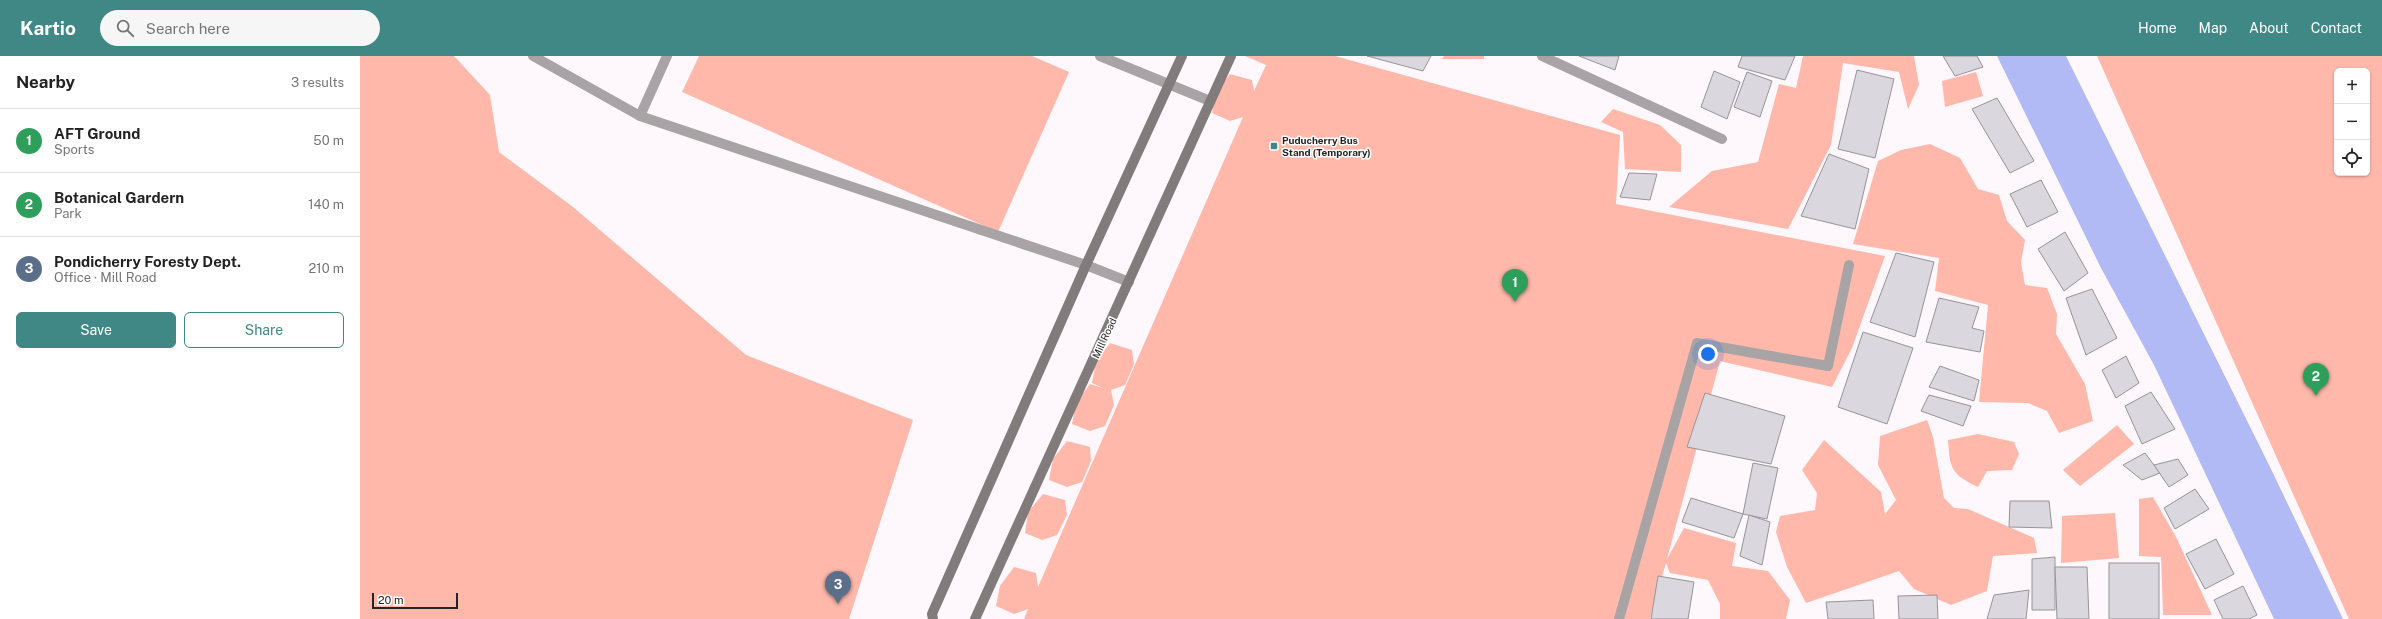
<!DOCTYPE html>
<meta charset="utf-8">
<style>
:root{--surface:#fff;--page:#f6f6f6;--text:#222;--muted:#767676;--line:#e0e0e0;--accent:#408885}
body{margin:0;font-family:"Public Sans",sans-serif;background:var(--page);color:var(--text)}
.controls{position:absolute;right:12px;top:12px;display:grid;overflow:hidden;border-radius:6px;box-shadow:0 1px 3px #0004}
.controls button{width:36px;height:36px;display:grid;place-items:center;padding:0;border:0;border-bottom:1px solid var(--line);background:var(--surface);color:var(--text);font:20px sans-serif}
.scale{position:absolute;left:12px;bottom:10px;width:86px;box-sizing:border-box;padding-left:4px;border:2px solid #262325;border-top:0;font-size:11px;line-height:14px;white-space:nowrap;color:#262325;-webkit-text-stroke:3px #fff;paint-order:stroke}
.you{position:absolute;left:1348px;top:298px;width:14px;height:14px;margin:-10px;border:3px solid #fff;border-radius:50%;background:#1a73e8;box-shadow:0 0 0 6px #1a73e833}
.badge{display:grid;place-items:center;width:26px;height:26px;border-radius:50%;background:var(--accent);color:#fff;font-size:13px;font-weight:700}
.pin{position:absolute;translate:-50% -33px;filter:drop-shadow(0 1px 2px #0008)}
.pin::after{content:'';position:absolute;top:21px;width:14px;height:12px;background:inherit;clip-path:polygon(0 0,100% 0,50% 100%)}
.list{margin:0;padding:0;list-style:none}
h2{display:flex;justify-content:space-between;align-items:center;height:52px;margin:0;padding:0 16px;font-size:17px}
h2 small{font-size:13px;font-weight:400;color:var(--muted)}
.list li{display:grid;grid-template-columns:26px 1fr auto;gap:12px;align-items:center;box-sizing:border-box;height:64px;padding:0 16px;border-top:1px solid var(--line)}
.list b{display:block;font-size:15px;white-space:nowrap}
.list p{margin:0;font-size:13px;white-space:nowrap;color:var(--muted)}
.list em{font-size:13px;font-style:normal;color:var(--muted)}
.actions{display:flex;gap:8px;padding:12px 16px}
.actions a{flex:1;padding:9px 0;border:1px solid var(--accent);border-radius:6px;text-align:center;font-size:14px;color:var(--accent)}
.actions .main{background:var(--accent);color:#fff}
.icon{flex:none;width:22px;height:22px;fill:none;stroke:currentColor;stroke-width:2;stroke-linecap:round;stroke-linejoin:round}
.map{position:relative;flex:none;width:2022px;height:563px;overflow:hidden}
header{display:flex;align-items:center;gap:24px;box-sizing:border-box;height:56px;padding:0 20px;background:var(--accent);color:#fff}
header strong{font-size:19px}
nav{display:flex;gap:22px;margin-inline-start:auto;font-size:14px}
.search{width:280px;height:36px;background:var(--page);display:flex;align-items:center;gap:10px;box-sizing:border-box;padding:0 14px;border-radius:22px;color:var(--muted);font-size:15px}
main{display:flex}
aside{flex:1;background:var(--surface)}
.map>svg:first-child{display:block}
.green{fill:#ffb8aa;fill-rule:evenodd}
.water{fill:#b1baf5}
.building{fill:#dad7de;stroke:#969399}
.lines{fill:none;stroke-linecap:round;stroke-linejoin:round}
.lane{stroke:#a8a4a5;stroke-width:10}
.street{stroke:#a8a4a5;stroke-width:10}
.secondary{stroke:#817b7c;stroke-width:10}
.poi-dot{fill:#408885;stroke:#fff;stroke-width:1.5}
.labels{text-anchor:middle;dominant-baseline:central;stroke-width:3;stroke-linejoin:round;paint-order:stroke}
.poi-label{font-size:10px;font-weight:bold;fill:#262325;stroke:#fff;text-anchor:start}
.street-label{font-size:10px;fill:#262325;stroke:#fff}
</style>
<header>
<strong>Kartio</strong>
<div class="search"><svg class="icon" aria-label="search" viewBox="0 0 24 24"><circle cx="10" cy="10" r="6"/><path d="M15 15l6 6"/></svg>Search here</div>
<nav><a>Home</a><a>Map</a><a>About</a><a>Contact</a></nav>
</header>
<main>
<aside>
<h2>Nearby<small>3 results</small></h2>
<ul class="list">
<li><span class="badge" style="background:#2e9e5b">1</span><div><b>AFT Ground</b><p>Sports</p></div><em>50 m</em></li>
<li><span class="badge" style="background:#2e9e5b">2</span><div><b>Botanical Gardern</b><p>Park</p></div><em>140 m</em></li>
<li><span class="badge" style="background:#5c6f8a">3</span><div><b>Pondicherry Foresty Dept.</b><p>Office · Mill Road</p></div><em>210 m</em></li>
</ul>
<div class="actions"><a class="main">Save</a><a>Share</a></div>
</aside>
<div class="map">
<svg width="2022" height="563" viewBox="0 0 2022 563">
<rect width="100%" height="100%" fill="#fef8fd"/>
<g class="green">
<path d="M0,0h94l36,39 9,57 74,55 173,148 167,65 -64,199h-489z"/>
<path d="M339,0h333l37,16 -71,160 -316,-140z"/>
<path d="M885,0h90l285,79 -4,69 269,52 -33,92 -20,39 -112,-26 -53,198 17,-31 52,15 -4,23 36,5 22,29 -4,19h-66v-15l-12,-24 -38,-7 -4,-10 -16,56h-626l4,-10 -14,5 -18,-8 4,-20 14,-19 22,6 2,14 205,-470 -13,4 -18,-8 4,-21 14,-18 22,6 2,11 12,-26z"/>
<path d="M1084,0h40v3h-42z"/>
<path d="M1443,0h111l5,29 -11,24 -9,-37 -56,-9 -12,82 -43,84 -119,-22 43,-36 46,-9 21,-78 17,4z"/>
<path d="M1737,0h285v563h-33zM1977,15h30v102h-30z"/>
<path d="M1616,16l7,24 -38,11 -3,-26z"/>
<path d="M1253,53l47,16 21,20v27l-56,-3 -2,-37 -22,-10z"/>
<path d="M1570,88l30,14 18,31 21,6 8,26 18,19 -4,22 4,23 22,3 10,26 -1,20 29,50 8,37 -34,12 -12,-22 -19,-8 -49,-1 9,-97 -53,-14 4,-33 -86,-14 25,-83 23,-11z"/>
<path d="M750,287l22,7 2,14 -9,21 -14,5 3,15 -9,21 -15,5 -18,-7 4,-21 14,-19 13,4 -11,-5 4,-22z"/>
<path d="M1567,364l6,17 11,61 10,10 14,1 66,29 3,15 -44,3 -6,35 -36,14 -37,-16 -15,-18 -93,32 -19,-36 -11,-35 4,-16 35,-6 2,-17 -15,-23 22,-30 57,52 4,22 11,-14 -18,-35 2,-29z"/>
<path d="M1757,369l17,19 -54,42 -17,-16z"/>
<path d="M1618,378l36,8 5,12 -7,16 -25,1 -9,16c-27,-13 -28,-18 -30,-47z"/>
<path d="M707,385l23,6 1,14 -9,21 -15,5 -18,-7 4,-21z"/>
<path d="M683,438l22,6 2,15 -10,20 -15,5 -17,-7 3,-21z"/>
<path d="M1793,441l23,40 36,78h-49l-2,-58 -22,-1v-57z"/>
<path d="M1755,457l4,45 -58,5 1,-47z"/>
</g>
<path class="water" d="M1637,0h69l204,411 73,152h-69l-120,-254 -53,-97z"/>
<g class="building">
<path d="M1007,0h64l-8,15z"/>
<path d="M1219,0h40l-4,14z"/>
<path d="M1382,0h53l-10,24 -47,-13z"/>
<path d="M1583,0h34l6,11 -28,9z"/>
<path d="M1497,14l37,9 -19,79 -37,-9z"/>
<path d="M1354,15l26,11 -13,37 -26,-12z"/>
<path d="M1387,16l25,9 -12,36 -26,-10z"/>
<path d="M1637,42l37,63 -24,12 -38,-64z"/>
<path d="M1469,98l40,15 -14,60 -54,-13z"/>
<path d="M1269,117l28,1 -7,26 -30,-3z"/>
<path d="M1681,124l17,32 -31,15 -17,-33z"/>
<path d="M1705,176l23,41 -24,18 -26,-42z"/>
<path d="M1536,197l38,9 -19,75 -45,-15z"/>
<path d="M1732,233l25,49 -31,17 -20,-57z"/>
<path d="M1579,242l40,9 -7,21 12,3 -4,21 -54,-10z"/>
<path d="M1503,276l50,16 -26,76 -49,-17z"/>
<path d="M1766,300l13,27 -23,15 -14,-28z"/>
<path d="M1580,310l39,14 -5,21 -45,-14z"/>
<path d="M1791,336l24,37 -33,15 -17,-38z"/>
<path d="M1345,337l80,23 -14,48 -84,-17z"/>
<path d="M1569,339l42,11 -8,20 -42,-15z"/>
<path d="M1785,397l15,20 -18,7 -19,-15z"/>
<path d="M1818,403l10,16 -19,12 -15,-22z"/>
<path d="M1393,407l25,5 -11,51 -24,-5z"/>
<path d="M1835,433l14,20 -34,20 -11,-21z"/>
<path d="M1331,442l52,16 -9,24 -52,-16z"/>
<path d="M1650,445h39l3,27 -43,-1z"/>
<path d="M1389,459l21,7 -8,43 -22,-9z"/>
<path d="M1856,483l18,35 -29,15 -19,-35z"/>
<path d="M1695,501v53h-23v-51z"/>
<rect x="1749" y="507" width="50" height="56"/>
<path d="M1695,511h32l2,52h-32z"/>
<path d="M1298,520l36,6 -6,37h-37z"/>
<path d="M1883,530l14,29 -8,4h-26l-9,-19z"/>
<path d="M1669,534l-3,29h-39l7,-24z"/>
<path d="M1577,539l1,24h-39l-1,-23z"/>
<path d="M1513,544l1,19h-46l-2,-17z"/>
</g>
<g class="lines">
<g class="lane">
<path d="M173,0l107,60 446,149 43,17"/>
<path d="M740,0l110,45"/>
<path d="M280,60l27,-60"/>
</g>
<g class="street">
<path d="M1182,0l180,83"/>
<path d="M1259,563l78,-276 131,23 21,-101"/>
</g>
<g class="secondary">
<path d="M573,563l-1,-5 154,-349 96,-209"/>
<path d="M615,563l256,-563"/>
</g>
</g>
<rect class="poi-dot" x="910" y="86" width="8" height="8" rx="2"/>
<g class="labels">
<g class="poi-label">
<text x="922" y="84">Puducherry Bus<tspan x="922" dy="12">Stand (Temporary)</tspan></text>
</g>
<g class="street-label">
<text transform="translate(744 282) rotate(-65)">Mill Road</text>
</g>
</g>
</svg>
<div class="controls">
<button>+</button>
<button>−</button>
<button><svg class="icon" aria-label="locate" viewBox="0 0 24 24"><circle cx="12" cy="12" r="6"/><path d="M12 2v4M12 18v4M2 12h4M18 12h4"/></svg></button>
</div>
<div class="scale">20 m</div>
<div class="you"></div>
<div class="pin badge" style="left:1155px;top:246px;background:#2e9e5b">1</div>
<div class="pin badge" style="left:1956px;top:340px;background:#2e9e5b">2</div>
<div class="pin badge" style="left:478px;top:548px;background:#5c6f8a">3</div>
</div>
</main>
